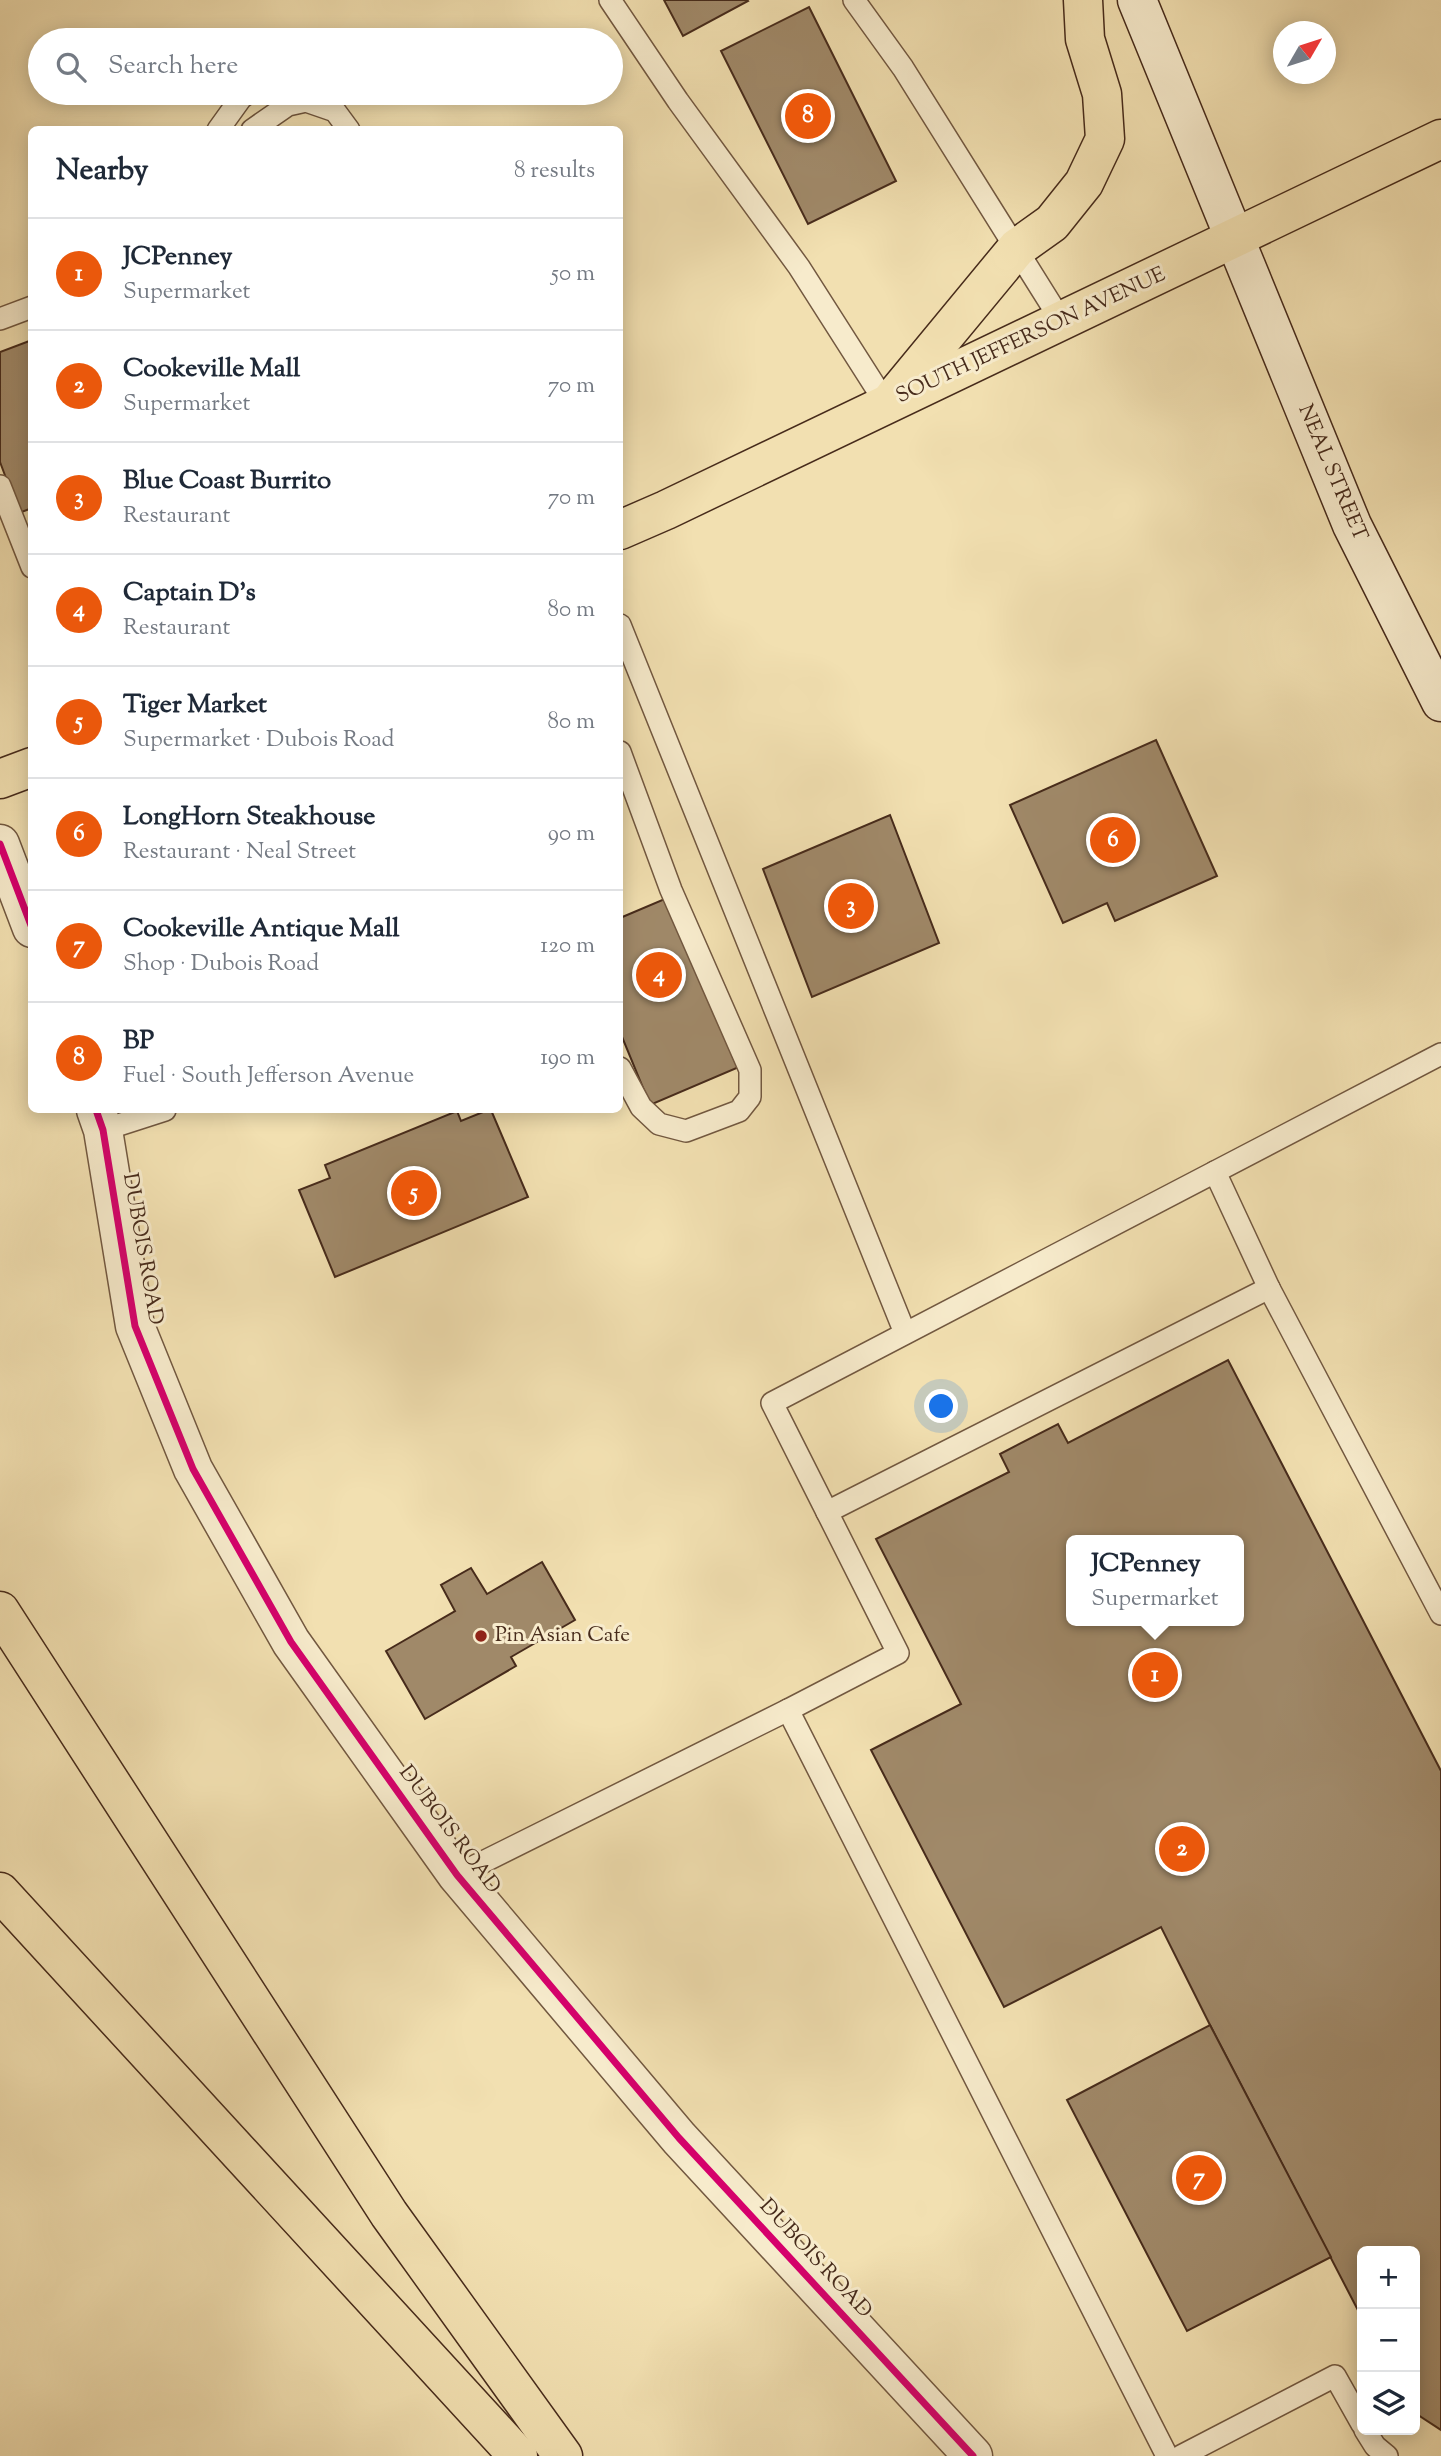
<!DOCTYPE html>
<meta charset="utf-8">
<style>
:root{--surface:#fff;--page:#f6f6f7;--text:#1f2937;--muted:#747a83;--line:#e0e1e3;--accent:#ea580c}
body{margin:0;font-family:"Sorts Mill Goudy",serif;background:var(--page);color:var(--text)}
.controls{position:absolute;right:21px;bottom:21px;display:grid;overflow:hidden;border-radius:10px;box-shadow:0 4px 18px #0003}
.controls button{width:63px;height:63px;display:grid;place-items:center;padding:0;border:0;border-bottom:2px solid var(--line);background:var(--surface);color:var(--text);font:35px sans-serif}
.compass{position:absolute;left:1273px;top:21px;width:63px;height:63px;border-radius:50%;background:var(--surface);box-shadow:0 4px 18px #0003;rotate:51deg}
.you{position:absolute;left:942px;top:1407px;width:24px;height:24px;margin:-18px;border:5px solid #fff;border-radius:50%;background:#1a73e8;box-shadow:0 0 0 10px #1a73e833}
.badge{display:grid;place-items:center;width:46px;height:46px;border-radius:50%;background:var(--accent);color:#fff;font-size:23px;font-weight:700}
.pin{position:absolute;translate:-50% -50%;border:4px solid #fff;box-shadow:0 2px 7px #0006}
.popup{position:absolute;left:1066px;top:1535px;width:178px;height:91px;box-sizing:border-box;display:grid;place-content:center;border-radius:10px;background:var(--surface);filter:drop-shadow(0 2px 5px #0005);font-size:23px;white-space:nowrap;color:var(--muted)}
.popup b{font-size:26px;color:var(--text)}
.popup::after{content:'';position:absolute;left:50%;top:100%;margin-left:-14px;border:14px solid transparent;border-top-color:var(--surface)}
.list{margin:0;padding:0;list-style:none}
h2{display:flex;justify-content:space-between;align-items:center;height:91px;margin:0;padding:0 28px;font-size:30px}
h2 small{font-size:23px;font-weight:400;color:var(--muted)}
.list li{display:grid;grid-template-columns:46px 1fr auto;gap:21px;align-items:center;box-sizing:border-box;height:112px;padding:0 28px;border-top:2px solid var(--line)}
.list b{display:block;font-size:26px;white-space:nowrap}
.list p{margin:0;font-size:23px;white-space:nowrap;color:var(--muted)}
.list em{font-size:23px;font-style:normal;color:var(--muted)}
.icon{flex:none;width:38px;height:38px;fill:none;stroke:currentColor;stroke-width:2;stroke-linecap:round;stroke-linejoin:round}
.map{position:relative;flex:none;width:1441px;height:2456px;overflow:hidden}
.search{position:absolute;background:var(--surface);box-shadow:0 4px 18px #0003;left:28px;top:28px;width:595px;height:77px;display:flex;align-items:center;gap:18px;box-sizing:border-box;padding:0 24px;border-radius:38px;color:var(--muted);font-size:26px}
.panel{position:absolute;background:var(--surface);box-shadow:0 4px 18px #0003;left:28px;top:126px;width:595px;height:987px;border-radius:10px}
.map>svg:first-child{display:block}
.building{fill:#a08969;stroke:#472b1b;stroke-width:2;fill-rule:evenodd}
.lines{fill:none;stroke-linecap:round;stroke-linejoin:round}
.service-casing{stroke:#725840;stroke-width:24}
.minor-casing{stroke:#725840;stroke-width:41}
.secondary-casing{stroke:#472b1b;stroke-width:41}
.primary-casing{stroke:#472b1b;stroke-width:41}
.motorway-casing{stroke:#472b1b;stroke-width:41}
.service{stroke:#f7ebcc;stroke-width:21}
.minor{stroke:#f7ebcc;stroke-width:38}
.secondary{stroke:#f7ebcc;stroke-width:38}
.primary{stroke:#f2e0b1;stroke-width:38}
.motorway{stroke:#f2e0b1;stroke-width:38}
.cycleway-casing{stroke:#f7ebcc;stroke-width:11}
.cycleway{stroke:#d6006c;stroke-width:7}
.poi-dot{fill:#8f2418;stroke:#f7ebcc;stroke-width:2.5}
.labels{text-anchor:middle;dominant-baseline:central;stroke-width:6;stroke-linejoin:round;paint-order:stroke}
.street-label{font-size:21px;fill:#472b1b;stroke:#f7ebcc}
.poi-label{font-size:21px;fill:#472b1b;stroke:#f7ebcc;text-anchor:start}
</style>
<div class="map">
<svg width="1441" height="2456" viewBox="0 0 1441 2456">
<rect width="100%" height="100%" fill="#f2e0b1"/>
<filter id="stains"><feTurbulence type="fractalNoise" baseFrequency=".00286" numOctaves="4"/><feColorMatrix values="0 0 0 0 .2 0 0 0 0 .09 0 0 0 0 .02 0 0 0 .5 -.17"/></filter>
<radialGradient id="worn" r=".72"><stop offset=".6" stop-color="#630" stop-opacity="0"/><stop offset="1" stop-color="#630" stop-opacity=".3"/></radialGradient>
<g class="building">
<path d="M664,0h83l1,1 -65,35z"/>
<path d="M809,7l87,174 -88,43 -87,-173z"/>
<path d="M32,340v168l-13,5 -19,-51v-110z"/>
<path d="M1156,740l61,136 -102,45 -8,-18 -44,20 -53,-118z"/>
<path d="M890,815l49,128 -127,54 -49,-128z"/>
<path d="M667,898l72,169 -89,38 -30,-73v-114z"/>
<path d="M488,1110h3l37,87 -193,80 -36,-87 31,-12 -5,-13 132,-54 4,10z"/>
<path d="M1228,1360l213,411v659l-26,-17v-162h-53v67l-152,-293 -49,-98 -157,80 -133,-257 90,-46 -85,-165 133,-67 -9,-18 58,-30 10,19zM1071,1540h168v81h-168z"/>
<path d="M542,1562l33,58 -64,37 5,9 -91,53 -39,-68 69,-40 -14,-26 30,-17 16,26z"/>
<path d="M1210,2025l121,232 -144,74 -120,-231z"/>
</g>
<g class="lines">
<defs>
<g id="service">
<path d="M610,0l68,101 121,166 88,138"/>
<path d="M854,0l49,68 159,254"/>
<path d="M218,130l23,-32 7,-5"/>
<path d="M252,130l36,-25 18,-4 29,10 14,19"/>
<path d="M0,319l32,-12"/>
<path d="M0,486l32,81"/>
<path d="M620,625l285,708"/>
<path d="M620,752l51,138 79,180v27l-11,14 -53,20 -27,-7 -18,-17 -21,-39"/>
<path d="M103,1130l62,-20"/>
<path d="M1215,1172l54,116 172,326"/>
<path d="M1269,1288l-442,224 -55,-109 669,-349"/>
<path d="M827,1512l71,141 -110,57 379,746"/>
<path d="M457,1875l331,-165"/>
<path d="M1365,2430l10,16 12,10"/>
<path d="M1181,2456l154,-80 27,48"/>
</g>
<g id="minor">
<path d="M0,844l32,84"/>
<path d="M96,1110l7,20 32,196 58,143 98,173 166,233 222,263 294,318"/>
</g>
<path id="secondary" d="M1137,0l215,525 89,177"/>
<g id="primary">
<path d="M894,397l123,-149 35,-25 32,-40 21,-44 -3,-45 -17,-55 -2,-39"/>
<path d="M620,530l46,-20 775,-371"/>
<path d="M0,779l32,-12"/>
</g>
<g id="motorway">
<path d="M0,1611l389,603 174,242"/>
<path d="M0,1892l518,564"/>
</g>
</defs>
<use href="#service" class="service-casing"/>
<use href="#minor" class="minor-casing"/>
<use href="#secondary" class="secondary-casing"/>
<use href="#primary" class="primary-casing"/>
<use href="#motorway" class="motorway-casing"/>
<use href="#service" class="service"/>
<use href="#minor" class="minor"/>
<use href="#secondary" class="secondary"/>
<use href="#primary" class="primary"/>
<use href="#motorway" class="motorway"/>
<defs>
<g id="cycleway">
<path d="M0,844l32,84"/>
<path d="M96,1110l7,20 32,196 58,143 98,173 166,233 222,263 294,318"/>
</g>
</defs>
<use href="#cycleway" class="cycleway-casing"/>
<use href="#cycleway" class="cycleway"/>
</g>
<circle class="poi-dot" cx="481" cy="1636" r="7"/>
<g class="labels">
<g class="street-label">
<text transform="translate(1031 336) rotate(-25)">SOUTH JEFFERSON AVENUE</text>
<text transform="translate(1332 473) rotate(67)">NEAL STREET</text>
<text transform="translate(142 1249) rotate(80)">DUBOIS ROAD</text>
<text transform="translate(449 1830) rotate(53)">DUBOIS ROAD</text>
<text transform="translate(815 2259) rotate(47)">DUBOIS ROAD</text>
</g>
<g class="poi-label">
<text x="495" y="1636">Pin Asian Cafe</text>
</g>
</g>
<rect width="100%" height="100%" filter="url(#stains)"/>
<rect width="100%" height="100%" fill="url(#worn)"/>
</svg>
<div class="controls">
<button>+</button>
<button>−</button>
<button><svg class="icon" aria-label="layers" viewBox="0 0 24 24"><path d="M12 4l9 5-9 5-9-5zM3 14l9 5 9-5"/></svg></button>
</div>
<svg class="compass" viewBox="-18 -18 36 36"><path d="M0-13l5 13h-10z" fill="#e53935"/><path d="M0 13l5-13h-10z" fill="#747a83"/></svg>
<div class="you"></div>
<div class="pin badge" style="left:1155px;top:1675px">1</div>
<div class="popup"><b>JCPenney</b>Supermarket</div>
<div class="pin badge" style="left:1182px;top:1849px">2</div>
<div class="pin badge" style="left:851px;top:906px">3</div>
<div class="pin badge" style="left:659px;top:975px">4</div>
<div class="pin badge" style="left:414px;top:1193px">5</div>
<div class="pin badge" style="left:1113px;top:840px">6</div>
<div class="pin badge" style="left:1199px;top:2178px">7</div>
<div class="pin badge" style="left:808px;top:116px">8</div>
<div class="search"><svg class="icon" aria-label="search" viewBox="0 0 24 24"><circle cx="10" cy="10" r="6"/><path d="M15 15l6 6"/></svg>Search here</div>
<section class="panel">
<h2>Nearby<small>8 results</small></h2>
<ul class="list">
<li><span class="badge">1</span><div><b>JCPenney</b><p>Supermarket</p></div><em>50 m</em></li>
<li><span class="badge">2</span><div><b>Cookeville Mall</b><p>Supermarket</p></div><em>70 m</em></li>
<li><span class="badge">3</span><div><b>Blue Coast Burrito</b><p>Restaurant</p></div><em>70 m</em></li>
<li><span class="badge">4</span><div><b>Captain D's</b><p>Restaurant</p></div><em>80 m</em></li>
<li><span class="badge">5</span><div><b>Tiger Market</b><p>Supermarket · Dubois Road</p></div><em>80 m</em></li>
<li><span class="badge">6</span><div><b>LongHorn Steakhouse</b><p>Restaurant · Neal Street</p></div><em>90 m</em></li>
<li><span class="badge">7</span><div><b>Cookeville Antique Mall</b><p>Shop · Dubois Road</p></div><em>120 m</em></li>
<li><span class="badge">8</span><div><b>BP</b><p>Fuel · South Jefferson Avenue</p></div><em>190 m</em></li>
</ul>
</section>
</div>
